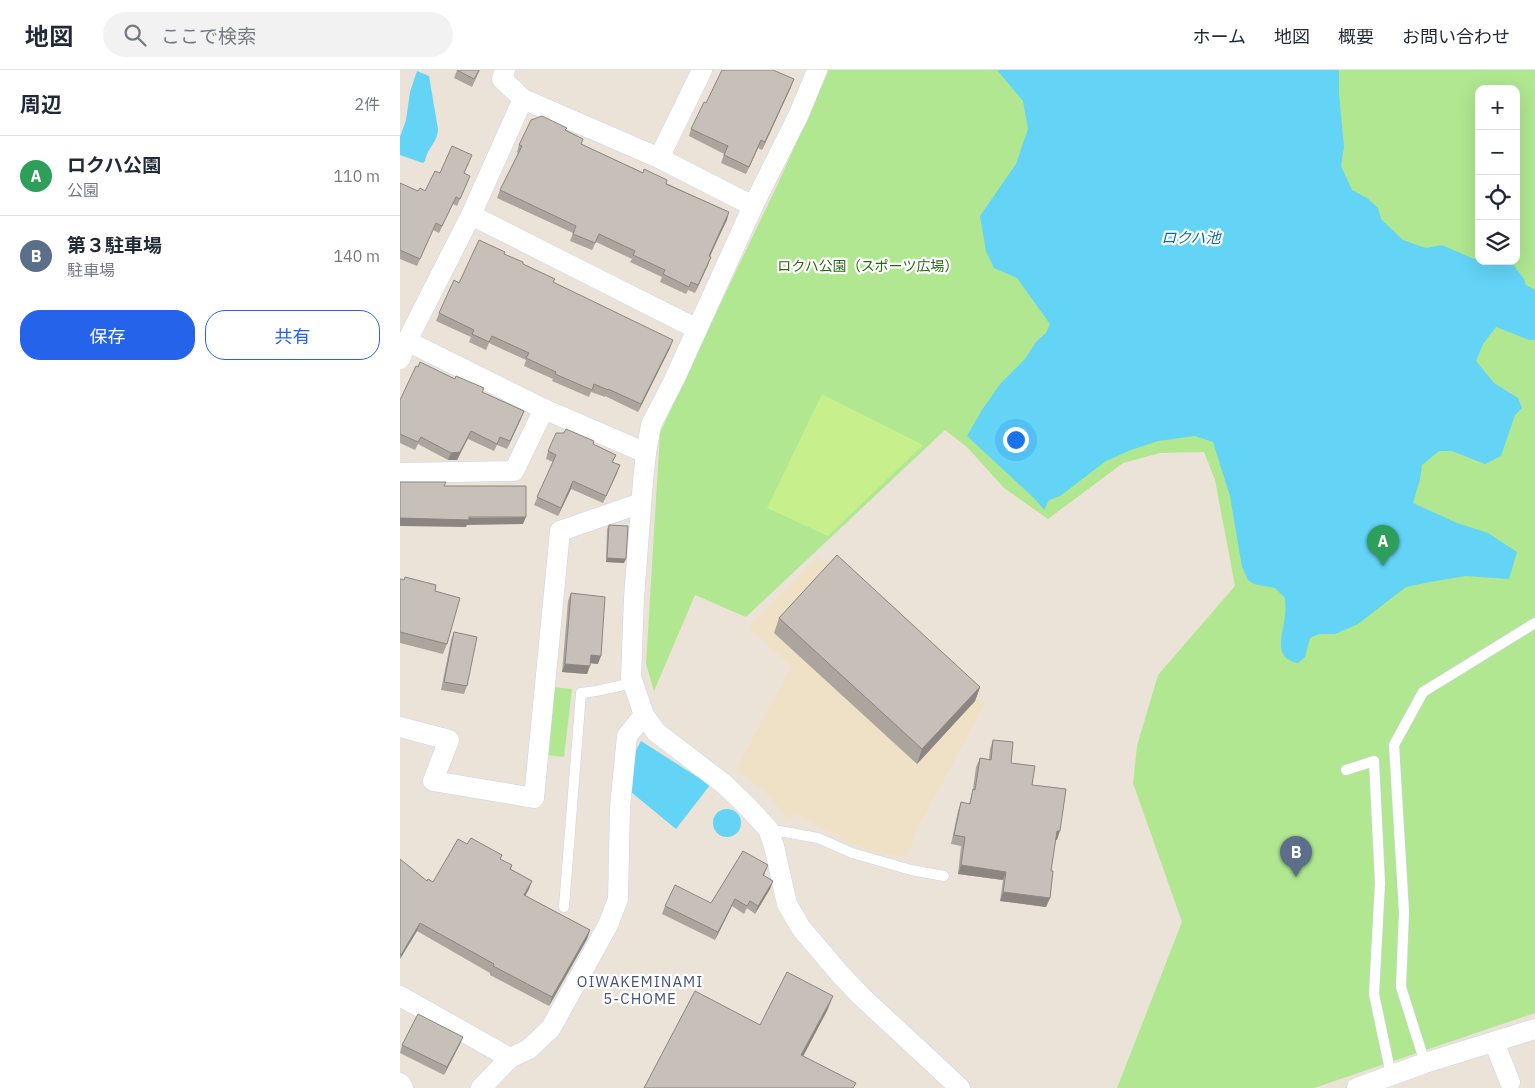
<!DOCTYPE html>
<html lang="ja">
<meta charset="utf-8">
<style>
:root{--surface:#fff;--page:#f2f2f3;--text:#1f2937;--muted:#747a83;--line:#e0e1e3;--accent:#2563eb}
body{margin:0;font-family:"IBM Plex Sans","Noto Sans JP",sans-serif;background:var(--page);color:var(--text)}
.controls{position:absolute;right:15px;top:15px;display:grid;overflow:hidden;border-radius:10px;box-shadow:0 5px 20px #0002}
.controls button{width:45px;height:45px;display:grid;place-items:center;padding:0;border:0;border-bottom:1px solid var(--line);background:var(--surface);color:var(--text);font:25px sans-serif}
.you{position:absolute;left:615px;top:369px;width:18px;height:18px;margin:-12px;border:4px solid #fff;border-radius:50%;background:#1a73e8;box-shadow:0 0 0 8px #1a73e833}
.badge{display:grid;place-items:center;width:32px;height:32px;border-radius:50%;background:var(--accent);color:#fff;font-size:16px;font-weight:700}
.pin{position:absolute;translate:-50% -41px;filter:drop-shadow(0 1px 2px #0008)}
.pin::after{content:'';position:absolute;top:26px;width:18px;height:15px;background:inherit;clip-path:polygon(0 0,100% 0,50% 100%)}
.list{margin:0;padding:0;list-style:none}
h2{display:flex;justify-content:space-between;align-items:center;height:65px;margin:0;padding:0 20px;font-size:21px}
h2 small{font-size:16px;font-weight:400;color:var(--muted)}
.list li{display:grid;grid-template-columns:32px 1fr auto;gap:15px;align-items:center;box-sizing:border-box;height:80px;padding:0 20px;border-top:1px solid var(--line)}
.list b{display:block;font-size:19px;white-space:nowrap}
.list p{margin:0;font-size:16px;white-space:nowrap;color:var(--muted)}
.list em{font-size:16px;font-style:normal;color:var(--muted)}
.actions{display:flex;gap:10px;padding:15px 20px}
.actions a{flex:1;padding:11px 0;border:1px solid var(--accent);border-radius:20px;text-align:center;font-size:18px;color:var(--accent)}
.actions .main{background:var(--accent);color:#fff}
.icon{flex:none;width:28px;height:28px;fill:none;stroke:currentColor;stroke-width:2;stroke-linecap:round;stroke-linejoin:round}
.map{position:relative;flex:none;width:1135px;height:1018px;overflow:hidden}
header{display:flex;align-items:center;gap:30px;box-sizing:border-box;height:70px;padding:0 25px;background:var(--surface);border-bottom:1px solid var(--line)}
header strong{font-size:24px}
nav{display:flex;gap:28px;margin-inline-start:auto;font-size:18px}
.search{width:350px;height:45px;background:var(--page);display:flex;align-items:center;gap:12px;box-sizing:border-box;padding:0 18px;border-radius:28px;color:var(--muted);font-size:19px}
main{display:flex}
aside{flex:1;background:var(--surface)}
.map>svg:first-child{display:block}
.education{fill:#efe1c6}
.green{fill:#b0e790;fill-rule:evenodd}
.pitch{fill:#c7ef8b}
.water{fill:#63d3f6}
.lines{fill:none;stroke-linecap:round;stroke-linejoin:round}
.lane-casing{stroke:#cdd2e2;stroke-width:11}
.street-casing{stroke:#cdd2e2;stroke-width:21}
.lane{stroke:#fff;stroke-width:10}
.street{stroke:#fff;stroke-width:20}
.wall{fill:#aba59e}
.shaded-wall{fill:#8b8681}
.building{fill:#c7c0b8;stroke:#8b8681}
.labels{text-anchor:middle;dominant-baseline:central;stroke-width:4.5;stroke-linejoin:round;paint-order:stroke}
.park-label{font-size:14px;fill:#286815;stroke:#fff}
.water-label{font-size:15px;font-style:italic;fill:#056e9f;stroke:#fff}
.neighbourhood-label{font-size:15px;letter-spacing:1px;fill:#46517b;stroke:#fff}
</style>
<header>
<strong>地図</strong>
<div class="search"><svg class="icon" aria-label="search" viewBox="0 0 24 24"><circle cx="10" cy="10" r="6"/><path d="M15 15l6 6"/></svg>ここで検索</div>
<nav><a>ホーム</a><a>地図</a><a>概要</a><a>お問い合わせ</a></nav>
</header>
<main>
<aside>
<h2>周辺<small>2件</small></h2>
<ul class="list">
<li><span class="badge" style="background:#2e9e5b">A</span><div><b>ロクハ公園</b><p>公園</p></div><em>110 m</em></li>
<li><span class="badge" style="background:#5c6f8a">B</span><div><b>第３駐車場</b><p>駐車場</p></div><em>140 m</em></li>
</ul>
<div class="actions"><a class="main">保存</a><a>共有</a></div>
</aside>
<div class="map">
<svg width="1135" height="1018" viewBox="0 0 1135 1018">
<rect width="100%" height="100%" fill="#ece3d8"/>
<path class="education" d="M418,486l167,148 -65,120 -13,32 -31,-3 -29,-11 -51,-28 -7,5 -27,-30 -26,-19 55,-104 -43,-39z"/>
<g class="green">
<path d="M429,0h706v943l-221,75h-197l65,-166 -49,-139 4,-37 21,-71 77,-89 -20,-106 -11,-28 -44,1 -37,10 -75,56 -44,-31 -37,-41 -22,-17 -199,187 -51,-22 -41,96 -8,-27 14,-231 57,-122 59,-123zM1079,19h37v172h-37z"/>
<path d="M153,617l19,2 -8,68 -18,-2z"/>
</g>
<path class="pitch" d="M422,324l101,51 -95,91 -61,-28z"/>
<g class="water">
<path d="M597,0h342v24l5,53 -3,19 11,24 15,8 11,10 3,11 22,21 23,8 16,-3 32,14h5v2h26l7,2 12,16 2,6 9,5v50h-6l-33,-13 -13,17 -7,17 18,22 24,15 4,10 -7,7 -14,41 -16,8 -33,-13h-13l-17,14 -2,14 -7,24 44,20 31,10 29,19 -8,27 -43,-3 -36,6 -24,5 -48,37 -23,10h-16l-9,4 -5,19 -7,6c-27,-5 -14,-30 -13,-48 1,-5 0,-11 0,-17l-10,-10 -21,-4 -6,-4 -6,-13 -12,-71 -17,-54 -18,-6 -37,5 -27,9 -25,11 -46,35 -11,4 -5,10 -9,-11 -68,-63 15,-26 19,-27 24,-24 11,-17 10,-9 4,-9 -33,-46 -23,-10 -8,-17 -6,-35 36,-52 12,-35 -5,-28z"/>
<path d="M17,1l12,5 9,53c0,13 -11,19 -13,32l-2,2 -23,-8v-18l6,-17 4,-28z"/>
<path d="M241,671l69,44 -34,44 -45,-37 3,-38z"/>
<circle cx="327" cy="753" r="14"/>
</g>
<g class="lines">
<defs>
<g id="lane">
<path d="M946,700l28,-9 6,122 -6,111 17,81"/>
<path d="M368,759l50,9 34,15 59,17 33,6"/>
<path d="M164,837l17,-214 15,-2 37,-8"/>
<path d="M1025,993l-24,-76 3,-75 -10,-167 29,-53 112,-69"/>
</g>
<g id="street">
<path d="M105,0l-3,9 21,20 136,59 94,48"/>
<path d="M417,0l-18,44 -46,92 -78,172 -24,47 -5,28 -3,28 -9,117 -3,79 13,38 12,17 68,52 23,22 21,23 6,17 13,58 14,24 39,46 21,22 99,92"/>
<path d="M259,88l43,-88"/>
<path d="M71,145l226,114"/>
<path d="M7,271l137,68 102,44"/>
<path d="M0,289l7,-18 64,-126 52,-116"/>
<path d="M0,403l114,-2 30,-62"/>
<path d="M0,657l49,13 -16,41 101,17 26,-267 81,-28"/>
<path d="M0,926l110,62"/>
<path d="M1094,972l16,40"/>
<path d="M0,1013l3,5"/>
<path d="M81,1018l29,-30 19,-9 22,-21 57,-103 10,-26 2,-92 7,-71 17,-21"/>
<path d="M957,1018l68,-25 110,-34"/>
</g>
</defs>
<use href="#lane" class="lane-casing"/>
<use href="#street" class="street-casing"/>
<use href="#lane" class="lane"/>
<use href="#street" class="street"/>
</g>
<g class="wall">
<path d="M57,0h23l-8,17 -18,-9z"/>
<path d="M391,17l-29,63 -4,-2 -12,26 -25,-11 3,-9 -35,-18 2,-7 15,-26z"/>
<path d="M166,60l17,9 -2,5 148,68 -19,45 -2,8 -13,28 -7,-3 -2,4 -26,-12 2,-5 -32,-15 2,-3 -36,-17 -4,8 -22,-9 3,-8 -76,-35 3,-8 18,-37 -1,-1 2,-7z"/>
<path d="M69,93l-5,10 3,10 -10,23 -4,-2 -14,29 -6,-3 -16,36 -17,-7v-76l18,8h7l15,-18z"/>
<path d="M104,184l166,94 -32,64 -33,-16v1l-14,-5 -2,5 -37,-16 1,-2 -29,-13 2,-6 -37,-17 -3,7 -17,-8 2,-5 -35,-16 3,-8 20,-30z"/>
<path d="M82,322l42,19 -17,38 -10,-4 -3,6 -26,-12 -11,21h-9l-30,-16 -3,6 -15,-7v-43z"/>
<path d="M193,374l23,11 -3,7 4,11 -14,30 -32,-14 -13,27 -24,-11 19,-43 -7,-3 2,-8z"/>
<path d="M209,455l15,38 -18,-1 1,-33z"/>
<path d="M0,509l35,12 12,53 -4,10 -43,-11z"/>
<path d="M171,523l27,71 -8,-1 -3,11 -25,-2 6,-71z"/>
<path d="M379,548l201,69 -5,14 -58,63 -143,-131z"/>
<path d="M54,562l13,54 -3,8 -23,-4 10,-50z"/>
<path d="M593,670l18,23 21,22 25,55h-2l-4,31 -1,27 -4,9 -46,-6 3,-21 -45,-6 3,-28 -10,-2 7,-33 3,-9 8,2 4,-15 3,-22 4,-9 9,1 1,-10z"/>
<path d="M67,774l35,11 -2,4 12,6 -1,4 21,12 -3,8 -4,7 65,34 -3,9 -38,67 -59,-31v-2l-73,-42 -17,28v-100l27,22 6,1z"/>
<path d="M368,795l-4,11 9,5 -3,8 -15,25 -8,-6 -3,6 -12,-8 -17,34 -53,-26 3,-8 46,-3z"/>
<path d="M63,967l-3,7 -16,31 -44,-22 2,-8z"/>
</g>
<g class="shaded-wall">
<path d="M394,9l-3,8 -29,63 3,-8z"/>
<path d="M361,70l-3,8 -12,26 3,-7z"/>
<path d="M329,142l-2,8 -21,44 3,-8z"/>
<path d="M311,187l-3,8 -13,28 3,-8z"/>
<path d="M273,270l-3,8 -32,64 3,-8z"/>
<path d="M124,341l-3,8 -14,30 3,-8z"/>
<path d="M71,361l-14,29h-9l3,-7z"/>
<path d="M220,395l-3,8 -14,30 3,-7z"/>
<path d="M173,411l-2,8 -13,27 3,-8z"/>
<path d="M126,447l-3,7 -56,1 -1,2 -66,-1v-8z"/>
<path d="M207,488l19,1 -2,4 -18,-1z"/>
<path d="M191,585l10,1 -3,8 -10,-1z"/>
<path d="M165,594l25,2 -3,8 -25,-2z"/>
<path d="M580,617l-5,14 -58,63 5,-15z"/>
<path d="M657,761h3l-3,9h-4z"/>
<path d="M561,795l45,7 -3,8 -45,-6z"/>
<path d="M132,811l-3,8 -8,15 3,-9z"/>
<path d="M373,811l-3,8 -15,25 3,-8z"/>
<path d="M603,822l47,6 -4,9 -46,-6z"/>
<path d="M335,829l-3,7 -17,34 3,-8z"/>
<path d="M20,853l-3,8 -17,28 1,-4z"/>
<path d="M190,860l-3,9 -38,67 3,-9z"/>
<path d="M433,926l-6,15 -31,59 5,-15z"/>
<path d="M63,967l-3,7 -16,31 3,-8z"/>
</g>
<g class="building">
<path d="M57,0h22l-5,9z"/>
<path d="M322,0h51l21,9 -29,63 -4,-2 -12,27 -25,-12 4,-9 -37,-17 13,-27 2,1z"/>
<path d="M142,46l25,12 -2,2 18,9 -2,5 62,29 1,-4 23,11 -1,4 63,28 -20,44 2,1 -13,28 -7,-3 -2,5 -26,-13 2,-4 -32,-15 2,-4 -36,-17 -4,9 -22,-9 3,-8 -76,-36 22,-44 -3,-1 12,-25z"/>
<path d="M52,76l20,9 -8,18 6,3 -10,23 -4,-2 -14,29 -6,-3 -16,36 -20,-9v-67l18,8 2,-3 5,3 10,-20 5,2z"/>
<path d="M79,170l26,12 -1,2 19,8v2l32,15 -2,3 120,58 -32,64 -33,-15v1l-14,-6 -2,6 -37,-16 1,-2 -30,-14 3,-5 -37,-17 -3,6 -17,-8 2,-4 -35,-17 15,-33 5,3z"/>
<path d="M20,292l35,17 1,-3 28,12 -2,4 42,19 -14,30 -10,-4 -3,7 -26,-13 -11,21 -9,1 -30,-16 -3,5 -18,-8v-34l16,-34 2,1z"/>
<path d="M166,359l28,12 -1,3 23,11 -4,7 8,3 -14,31 -33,-15 -12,27 -24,-11 19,-42 -8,-4 8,-18h8z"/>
<path d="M0,412h46l-2,4h82v31h-57v3l-69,-2z"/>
<path d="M209,455l19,1 -2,33 -19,-1z"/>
<path d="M437,485l143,132 -58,62 -143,-131z"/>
<path d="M5,507l31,8 -1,6 25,7 -13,46 -47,-12v-53l4,1z"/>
<path d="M171,523l34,4 -4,59 -10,-1 -1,11 -25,-2z"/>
<path d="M54,562l23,5 -10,49 -23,-4z"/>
<path d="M593,670l20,2 -2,21 24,3 -3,19 34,4 -6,42h-3l-6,40h2l-3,27 -47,-6 3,-20 -45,-7 4,-28 -11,-2 7,-33 9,2 3,-15 2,1 5,-32 11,2z"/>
<path d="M71,768l31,17 -2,4 12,6 -2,4 22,12 -8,14 66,35 -38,67 -59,-31 1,-2 -74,-41 -19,32 -1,-1v-95l27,22 1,-2 5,3 25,-43 9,5z"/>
<path d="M343,781l25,14 -5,10 10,6 -15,25 -8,-5 -3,5 -12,-7 -17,33 -53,-26 10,-21 36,18z"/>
<path d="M387,902l46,24 -32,59 55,28 -3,5h-209l51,-97 65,34z"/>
<path d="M18,944l45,23 -16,30 -45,-22z"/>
</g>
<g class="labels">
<g class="park-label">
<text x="468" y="196">ロクハ公園（スポーツ広場）</text>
</g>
<g class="water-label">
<text x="791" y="167">ロクハ池</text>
</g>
<g class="neighbourhood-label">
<text x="240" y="911">OIWAKEMINAMI<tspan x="240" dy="17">5-CHOME</tspan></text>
</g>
</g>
</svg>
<div class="controls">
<button>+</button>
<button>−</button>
<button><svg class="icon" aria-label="locate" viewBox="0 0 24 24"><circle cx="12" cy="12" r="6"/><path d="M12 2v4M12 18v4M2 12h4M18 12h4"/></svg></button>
<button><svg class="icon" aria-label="layers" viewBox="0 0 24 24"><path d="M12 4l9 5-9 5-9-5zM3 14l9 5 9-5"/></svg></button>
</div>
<div class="you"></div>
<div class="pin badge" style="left:983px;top:496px;background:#2e9e5b">A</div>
<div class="pin badge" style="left:896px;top:807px;background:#5c6f8a">B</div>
</div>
</main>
